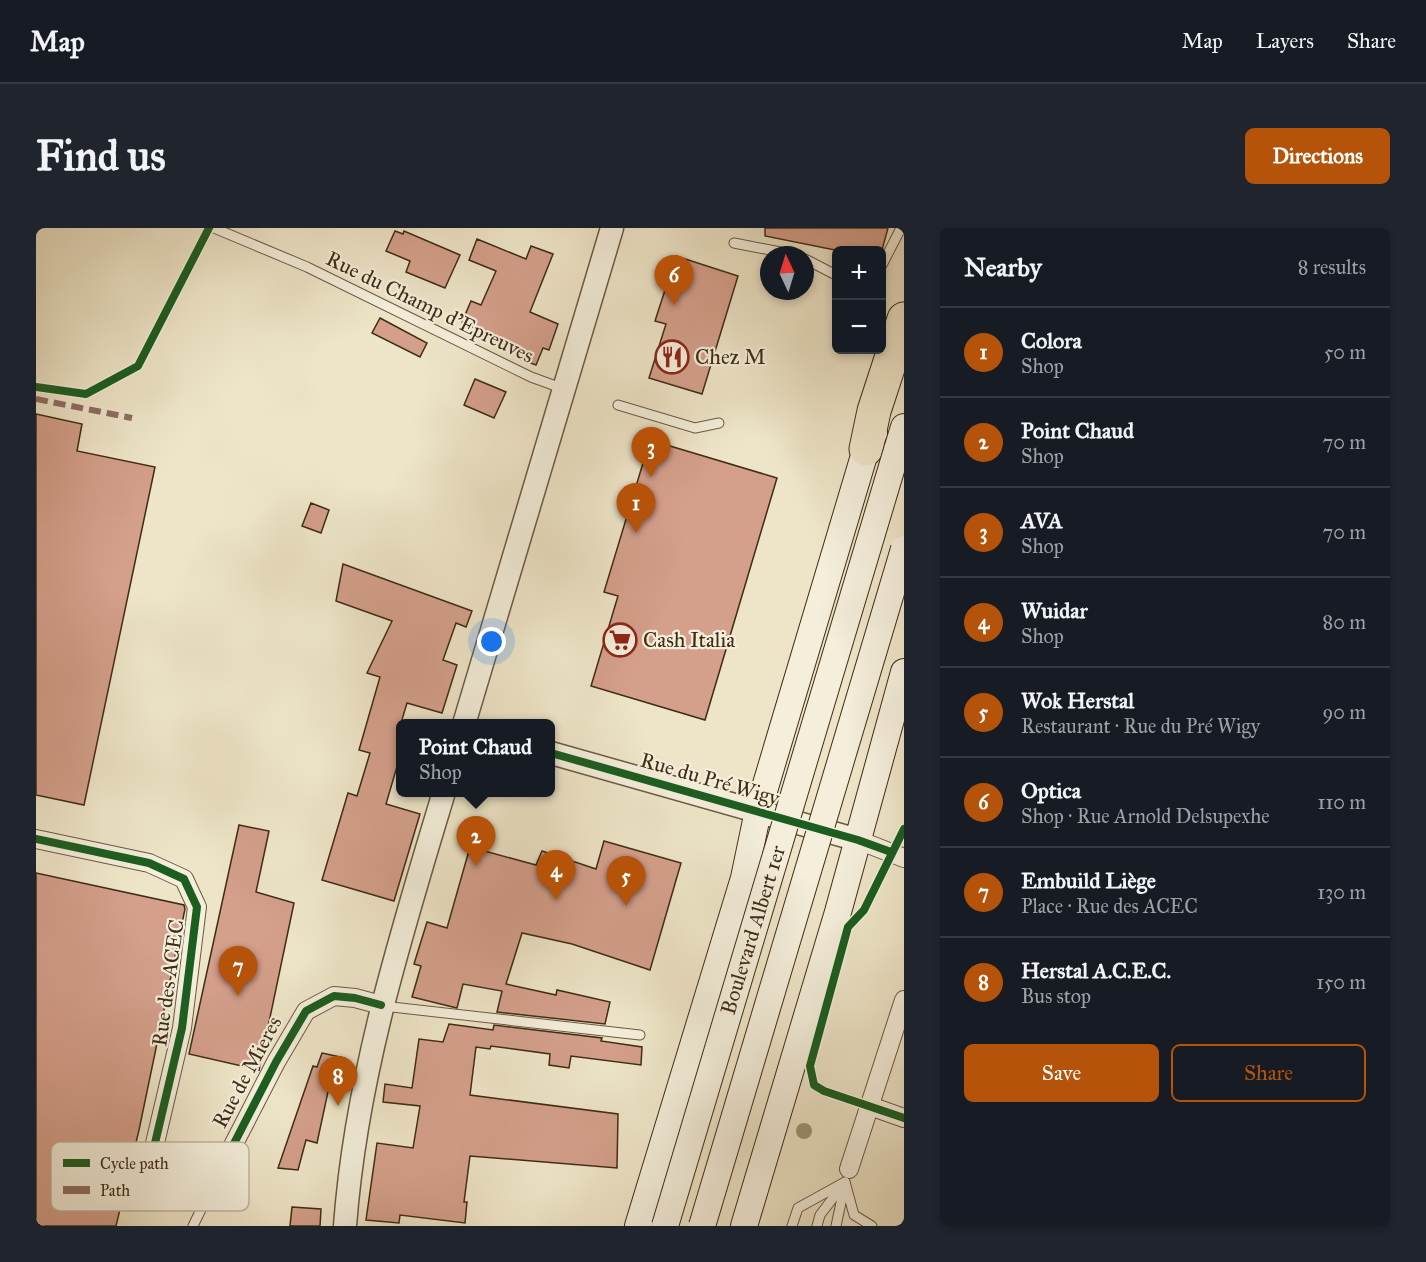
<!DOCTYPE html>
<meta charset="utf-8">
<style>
:root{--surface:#171b24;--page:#20242c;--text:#f1f3f6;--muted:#9ea1a6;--line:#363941;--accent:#b45309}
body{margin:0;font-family:"IM FELL Great Primer",serif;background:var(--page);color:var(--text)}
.controls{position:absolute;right:18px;top:18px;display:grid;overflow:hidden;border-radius:9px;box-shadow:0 3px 9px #0003}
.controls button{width:54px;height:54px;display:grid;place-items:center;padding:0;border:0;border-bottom:2px solid var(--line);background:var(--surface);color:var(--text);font:30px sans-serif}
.compass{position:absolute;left:724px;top:18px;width:54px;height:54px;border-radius:50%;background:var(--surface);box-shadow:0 3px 9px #0003;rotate:356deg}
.you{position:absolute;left:456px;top:414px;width:21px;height:21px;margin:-15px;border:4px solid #fff;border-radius:50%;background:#1a73e8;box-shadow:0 0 0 9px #1a73e833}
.badge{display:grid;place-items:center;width:39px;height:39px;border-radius:50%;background:var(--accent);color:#fff;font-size:20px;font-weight:700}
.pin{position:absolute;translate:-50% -50px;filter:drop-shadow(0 2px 3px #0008)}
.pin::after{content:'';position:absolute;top:32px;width:21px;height:18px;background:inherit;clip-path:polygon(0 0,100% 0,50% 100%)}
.popup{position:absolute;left:360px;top:491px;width:159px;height:78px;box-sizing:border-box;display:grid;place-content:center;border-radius:9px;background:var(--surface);filter:drop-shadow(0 2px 4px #0005);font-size:20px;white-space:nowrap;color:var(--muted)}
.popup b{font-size:22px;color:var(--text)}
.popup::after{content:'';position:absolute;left:50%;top:100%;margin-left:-12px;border:12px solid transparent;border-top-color:var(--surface)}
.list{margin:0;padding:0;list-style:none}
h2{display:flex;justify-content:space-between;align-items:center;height:78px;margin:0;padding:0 24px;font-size:26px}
h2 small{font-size:20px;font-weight:400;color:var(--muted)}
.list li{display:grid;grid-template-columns:39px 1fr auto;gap:18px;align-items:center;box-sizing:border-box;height:90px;padding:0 24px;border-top:2px solid var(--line)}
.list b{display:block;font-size:22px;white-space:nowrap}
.list p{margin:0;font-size:20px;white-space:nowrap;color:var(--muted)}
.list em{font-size:20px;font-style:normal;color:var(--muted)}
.actions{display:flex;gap:12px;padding:18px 24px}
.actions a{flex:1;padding:14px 0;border:2px solid var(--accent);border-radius:9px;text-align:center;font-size:21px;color:var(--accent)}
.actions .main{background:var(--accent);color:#fff}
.map{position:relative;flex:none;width:868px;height:998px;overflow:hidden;border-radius:9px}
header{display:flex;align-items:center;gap:36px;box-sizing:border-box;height:84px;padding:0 30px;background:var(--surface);border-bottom:2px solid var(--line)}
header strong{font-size:28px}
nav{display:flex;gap:33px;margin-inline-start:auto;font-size:21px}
.intro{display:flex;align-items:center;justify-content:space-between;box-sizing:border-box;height:144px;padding:0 36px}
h1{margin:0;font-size:42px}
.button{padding:15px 27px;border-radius:9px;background:var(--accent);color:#fff;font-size:21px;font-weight:700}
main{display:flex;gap:36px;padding:0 36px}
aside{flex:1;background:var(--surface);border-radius:9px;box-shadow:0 3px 9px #0003}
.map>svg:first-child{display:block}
.building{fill:#d49f8b;stroke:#3e2c14;stroke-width:1.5}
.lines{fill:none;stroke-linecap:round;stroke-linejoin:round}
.service-casing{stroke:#6a5a41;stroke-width:11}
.minor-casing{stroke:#6a5a41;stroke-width:20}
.tertiary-casing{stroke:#6a5a41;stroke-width:25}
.secondary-casing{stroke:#3e2c14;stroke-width:28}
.motorway-casing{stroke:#3e2c14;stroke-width:35}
.service{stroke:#f4eedb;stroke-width:9}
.minor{stroke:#f4eedb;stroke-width:18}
.tertiary{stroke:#f4eedb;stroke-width:22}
.secondary{stroke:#f4eedb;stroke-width:26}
.motorway{stroke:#eee5c8;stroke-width:33}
.secondary-bridge-casing{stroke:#3e2c14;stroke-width:28;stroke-linecap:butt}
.secondary-bridge{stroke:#f4eedb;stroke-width:26}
.quiet{stroke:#8d6e63;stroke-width:6;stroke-dasharray:12 6;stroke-linecap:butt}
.cycleway-casing{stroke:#f4eedb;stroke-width:11}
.cycleway{stroke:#1b5e20;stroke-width:8}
.tree{fill:#9e9477}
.labels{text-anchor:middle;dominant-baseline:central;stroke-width:4.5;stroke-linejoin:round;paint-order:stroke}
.street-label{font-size:21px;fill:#3e2c14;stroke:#f4eedb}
.poi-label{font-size:21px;fill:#3e2c14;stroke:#f4eedb;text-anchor:start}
.key{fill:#f4eedb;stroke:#bdb49f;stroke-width:1.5}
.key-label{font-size:16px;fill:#3e2c14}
</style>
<header>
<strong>Map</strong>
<nav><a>Map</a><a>Layers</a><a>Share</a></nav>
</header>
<div class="intro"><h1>Find us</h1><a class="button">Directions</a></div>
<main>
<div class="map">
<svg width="868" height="998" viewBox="0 0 868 998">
<rect width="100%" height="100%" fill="#eee5c8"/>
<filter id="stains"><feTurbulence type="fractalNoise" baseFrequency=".00333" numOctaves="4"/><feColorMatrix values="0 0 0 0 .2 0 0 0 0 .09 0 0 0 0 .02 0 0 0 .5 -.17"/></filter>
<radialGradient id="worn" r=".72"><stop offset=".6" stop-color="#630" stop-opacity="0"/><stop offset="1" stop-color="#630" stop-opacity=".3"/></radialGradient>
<g class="building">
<path d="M729,0h123l-6,22h-47l-70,-14z"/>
<path d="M359,3l8,3 1,-3 56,24 -15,33 -39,-16 4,-11 -24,-10z"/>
<path d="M441,11l49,20 5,-13 22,8 -23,58 28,12 -9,26 -6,-2 -7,17 -16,-6 3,-7 -61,-30 9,-21 10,4 15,-34 -27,-11z"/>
<path d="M640,28l62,20 -36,118 -53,-16 17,-54 -11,-3z"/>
<path d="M344,90l47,25 -7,14 -48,-24z"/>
<path d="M439,151l31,13 -12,26 -30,-13z"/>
<path d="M0,186l46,10 -5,27 78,16 -71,338 -48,-10z"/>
<path d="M614,212l127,38 -72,242 -114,-34 27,-90 -14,-4z"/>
<path d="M275,275l18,7 -8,23 -19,-7z"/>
<path d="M307,336l129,47 -6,16 -10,-4 -13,37 14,5 -15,48 -35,-10 -6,20v30l-15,51 34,10 -26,87 -72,-21 26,-87 9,3 13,-43 -11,-3 21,-73 -13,-4 25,-52 -56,-20z"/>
<path d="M203,597l30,6 -13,61 38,11 -35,167 -70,-16z"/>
<path d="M568,613l77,22 -31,107 -78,-26 -50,-11 -16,51 50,11 1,-5 53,12 -5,22 -108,-12 5,-21 -39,-7 -6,24 -45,-11 9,-31 -7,-2 13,-42 20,6 23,-81 66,18 6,-14 54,18z"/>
<path d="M0,645l148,32 1,4 -46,221 -23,96h-80z"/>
<path d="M413,796l44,6 1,-5 108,13 -1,3 41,6 -1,18 -70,-9 -2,12 -20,-3 1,-11 -59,-8 -1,3 -14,-2 -6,48 148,19 -1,54 -147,-12 -6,46h3l-2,21 -65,-8 -1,8 -33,-3 11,-77 36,5 7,-42 -37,-4 2,-18 27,4 7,-49 24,3z"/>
<path d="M286,825l23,5 -9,30 -7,-1 -12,56 -11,-3 -8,30 -20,-2 35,-102 4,1z"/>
<path d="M256,979l29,2 -1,17h-30z"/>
</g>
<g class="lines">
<defs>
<g id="service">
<path d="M178,0l93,39 224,110 33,12"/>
<path d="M698,15l62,12"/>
<path d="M769,31l31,16"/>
<path d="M846,37l19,-37"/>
<path d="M582,177l77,23 24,-5"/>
<path d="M347,778l257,29"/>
<path d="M809,954l9,33 18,11"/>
<path d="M157,998l16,-33"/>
<path d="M756,998l6,-18 47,-26"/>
<path d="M781,998l3,-11 23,-30"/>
<path d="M800,998l9,-42"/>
</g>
<g id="minor">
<path d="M0,611l113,24 35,16 13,28 -15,121 -34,145 22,25 39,-6 67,-130 30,-51 28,-15 21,2 26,7"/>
<path d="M822,612l46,18"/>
<path d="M834,878l34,12"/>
<path d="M813,941l55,-169"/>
</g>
<g id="tertiary">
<path d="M428,496l148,-496"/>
<path d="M515,525l307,87"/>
<path d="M309,998c11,-149 56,-291 99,-434"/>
</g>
<g id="secondary">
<path d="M861,222l7,-23"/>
<path d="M602,998l106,-348 14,-67 108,-362 8,-16"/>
<path d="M708,998l94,-314 66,-240"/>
</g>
<path id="motorway" d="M830,221l8,-38 30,-92"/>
</defs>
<use href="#service" class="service-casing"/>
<use href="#minor" class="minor-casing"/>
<use href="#tertiary" class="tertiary-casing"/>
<use href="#secondary" class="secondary-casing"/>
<use href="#motorway" class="motorway-casing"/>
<use href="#service" class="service"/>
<use href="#minor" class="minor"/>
<use href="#tertiary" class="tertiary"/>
<use href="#secondary" class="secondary"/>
<use href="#motorway" class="motorway"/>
<defs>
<g id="secondary-bridge">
<path d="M629,998l232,-776"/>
<path d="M666,998l202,-677"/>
</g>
</defs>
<use href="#secondary-bridge" class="secondary-bridge-casing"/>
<use href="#secondary-bridge" class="secondary-bridge"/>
<path class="quiet" d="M0,171l96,19"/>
<defs>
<g id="cycleway">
<path d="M0,159l50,7 52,-28 71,-138"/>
<path d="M515,525l307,87 33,12"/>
<path d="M868,601l-40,81 -16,17 -38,139 4,19 10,6 80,27"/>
<path d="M0,611l113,24 35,16 13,28 -15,121 -34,145 22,25 39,-6 67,-130 30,-51 28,-15 21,2 26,7"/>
</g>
</defs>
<use href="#cycleway" class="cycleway-casing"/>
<use href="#cycleway" class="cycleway"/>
</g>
<circle class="tree" cx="768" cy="903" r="8"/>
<defs>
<symbol id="restaurant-ring" viewBox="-11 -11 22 22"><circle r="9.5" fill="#f4eedb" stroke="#8f2418" stroke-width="1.5"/><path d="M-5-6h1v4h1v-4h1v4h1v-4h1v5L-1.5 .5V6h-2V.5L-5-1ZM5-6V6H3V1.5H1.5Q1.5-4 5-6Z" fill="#8f2418"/></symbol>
<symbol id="supermarket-ring" viewBox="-11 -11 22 22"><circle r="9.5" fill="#f4eedb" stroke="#8f2418" stroke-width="1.5"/><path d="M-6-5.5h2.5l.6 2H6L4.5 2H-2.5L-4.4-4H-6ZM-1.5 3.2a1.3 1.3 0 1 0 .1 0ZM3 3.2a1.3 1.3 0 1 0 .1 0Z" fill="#8f2418"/></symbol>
</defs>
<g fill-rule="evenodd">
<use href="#restaurant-ring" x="617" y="110" width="38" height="38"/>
<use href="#supermarket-ring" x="565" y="393" width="38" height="38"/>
</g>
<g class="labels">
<g class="street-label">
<text transform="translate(394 79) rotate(26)">Rue du Champ d'Epreuves</text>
<text transform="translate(674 551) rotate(16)">Rue du Pré Wigy</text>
<text transform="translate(717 702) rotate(-73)">Boulevard Albert 1er</text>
<text transform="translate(132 755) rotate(-82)">Rue des ACEC</text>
<text transform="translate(211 844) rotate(-62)">Rue de Mieres</text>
</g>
<g class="poi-label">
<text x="659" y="129">Chez M</text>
<text x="607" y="412">Cash Italia</text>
</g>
</g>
<rect x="15" y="914" width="198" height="69" rx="9" class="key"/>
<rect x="27" y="931" width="27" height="8" fill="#1b5e20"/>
<rect x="27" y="958" width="27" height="8" fill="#8d6e63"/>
<g class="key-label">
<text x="64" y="941">Cycle path</text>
<text x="64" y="968">Path</text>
</g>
<rect width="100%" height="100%" filter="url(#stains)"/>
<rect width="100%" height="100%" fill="url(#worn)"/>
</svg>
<div class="controls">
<button>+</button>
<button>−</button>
</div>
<svg class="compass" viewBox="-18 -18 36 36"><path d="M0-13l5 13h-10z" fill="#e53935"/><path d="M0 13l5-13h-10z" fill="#9ea1a6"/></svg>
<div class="you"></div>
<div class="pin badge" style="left:600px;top:305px">1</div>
<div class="pin badge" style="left:440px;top:638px">2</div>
<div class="popup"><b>Point Chaud</b>Shop</div>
<div class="pin badge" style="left:615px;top:249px">3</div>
<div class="pin badge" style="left:520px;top:672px">4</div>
<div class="pin badge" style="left:590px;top:678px">5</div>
<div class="pin badge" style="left:638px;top:77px">6</div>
<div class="pin badge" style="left:202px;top:768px">7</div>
<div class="pin badge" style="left:302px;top:878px">8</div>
</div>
<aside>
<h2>Nearby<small>8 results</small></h2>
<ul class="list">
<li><span class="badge">1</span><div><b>Colora</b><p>Shop</p></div><em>50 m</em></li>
<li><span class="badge">2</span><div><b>Point Chaud</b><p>Shop</p></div><em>70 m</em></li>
<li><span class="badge">3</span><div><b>AVA</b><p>Shop</p></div><em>70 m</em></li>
<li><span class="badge">4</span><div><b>Wuidar</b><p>Shop</p></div><em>80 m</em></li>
<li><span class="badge">5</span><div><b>Wok Herstal</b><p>Restaurant · Rue du Pré Wigy</p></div><em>90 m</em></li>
<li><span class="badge">6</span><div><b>Optica</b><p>Shop · Rue Arnold Delsupexhe</p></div><em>110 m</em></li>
<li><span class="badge">7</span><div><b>Embuild Liège</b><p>Place · Rue des ACEC</p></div><em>130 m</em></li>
<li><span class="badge">8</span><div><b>Herstal A.C.E.C.</b><p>Bus stop</p></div><em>150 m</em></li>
</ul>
<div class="actions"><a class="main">Save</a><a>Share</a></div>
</aside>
</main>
